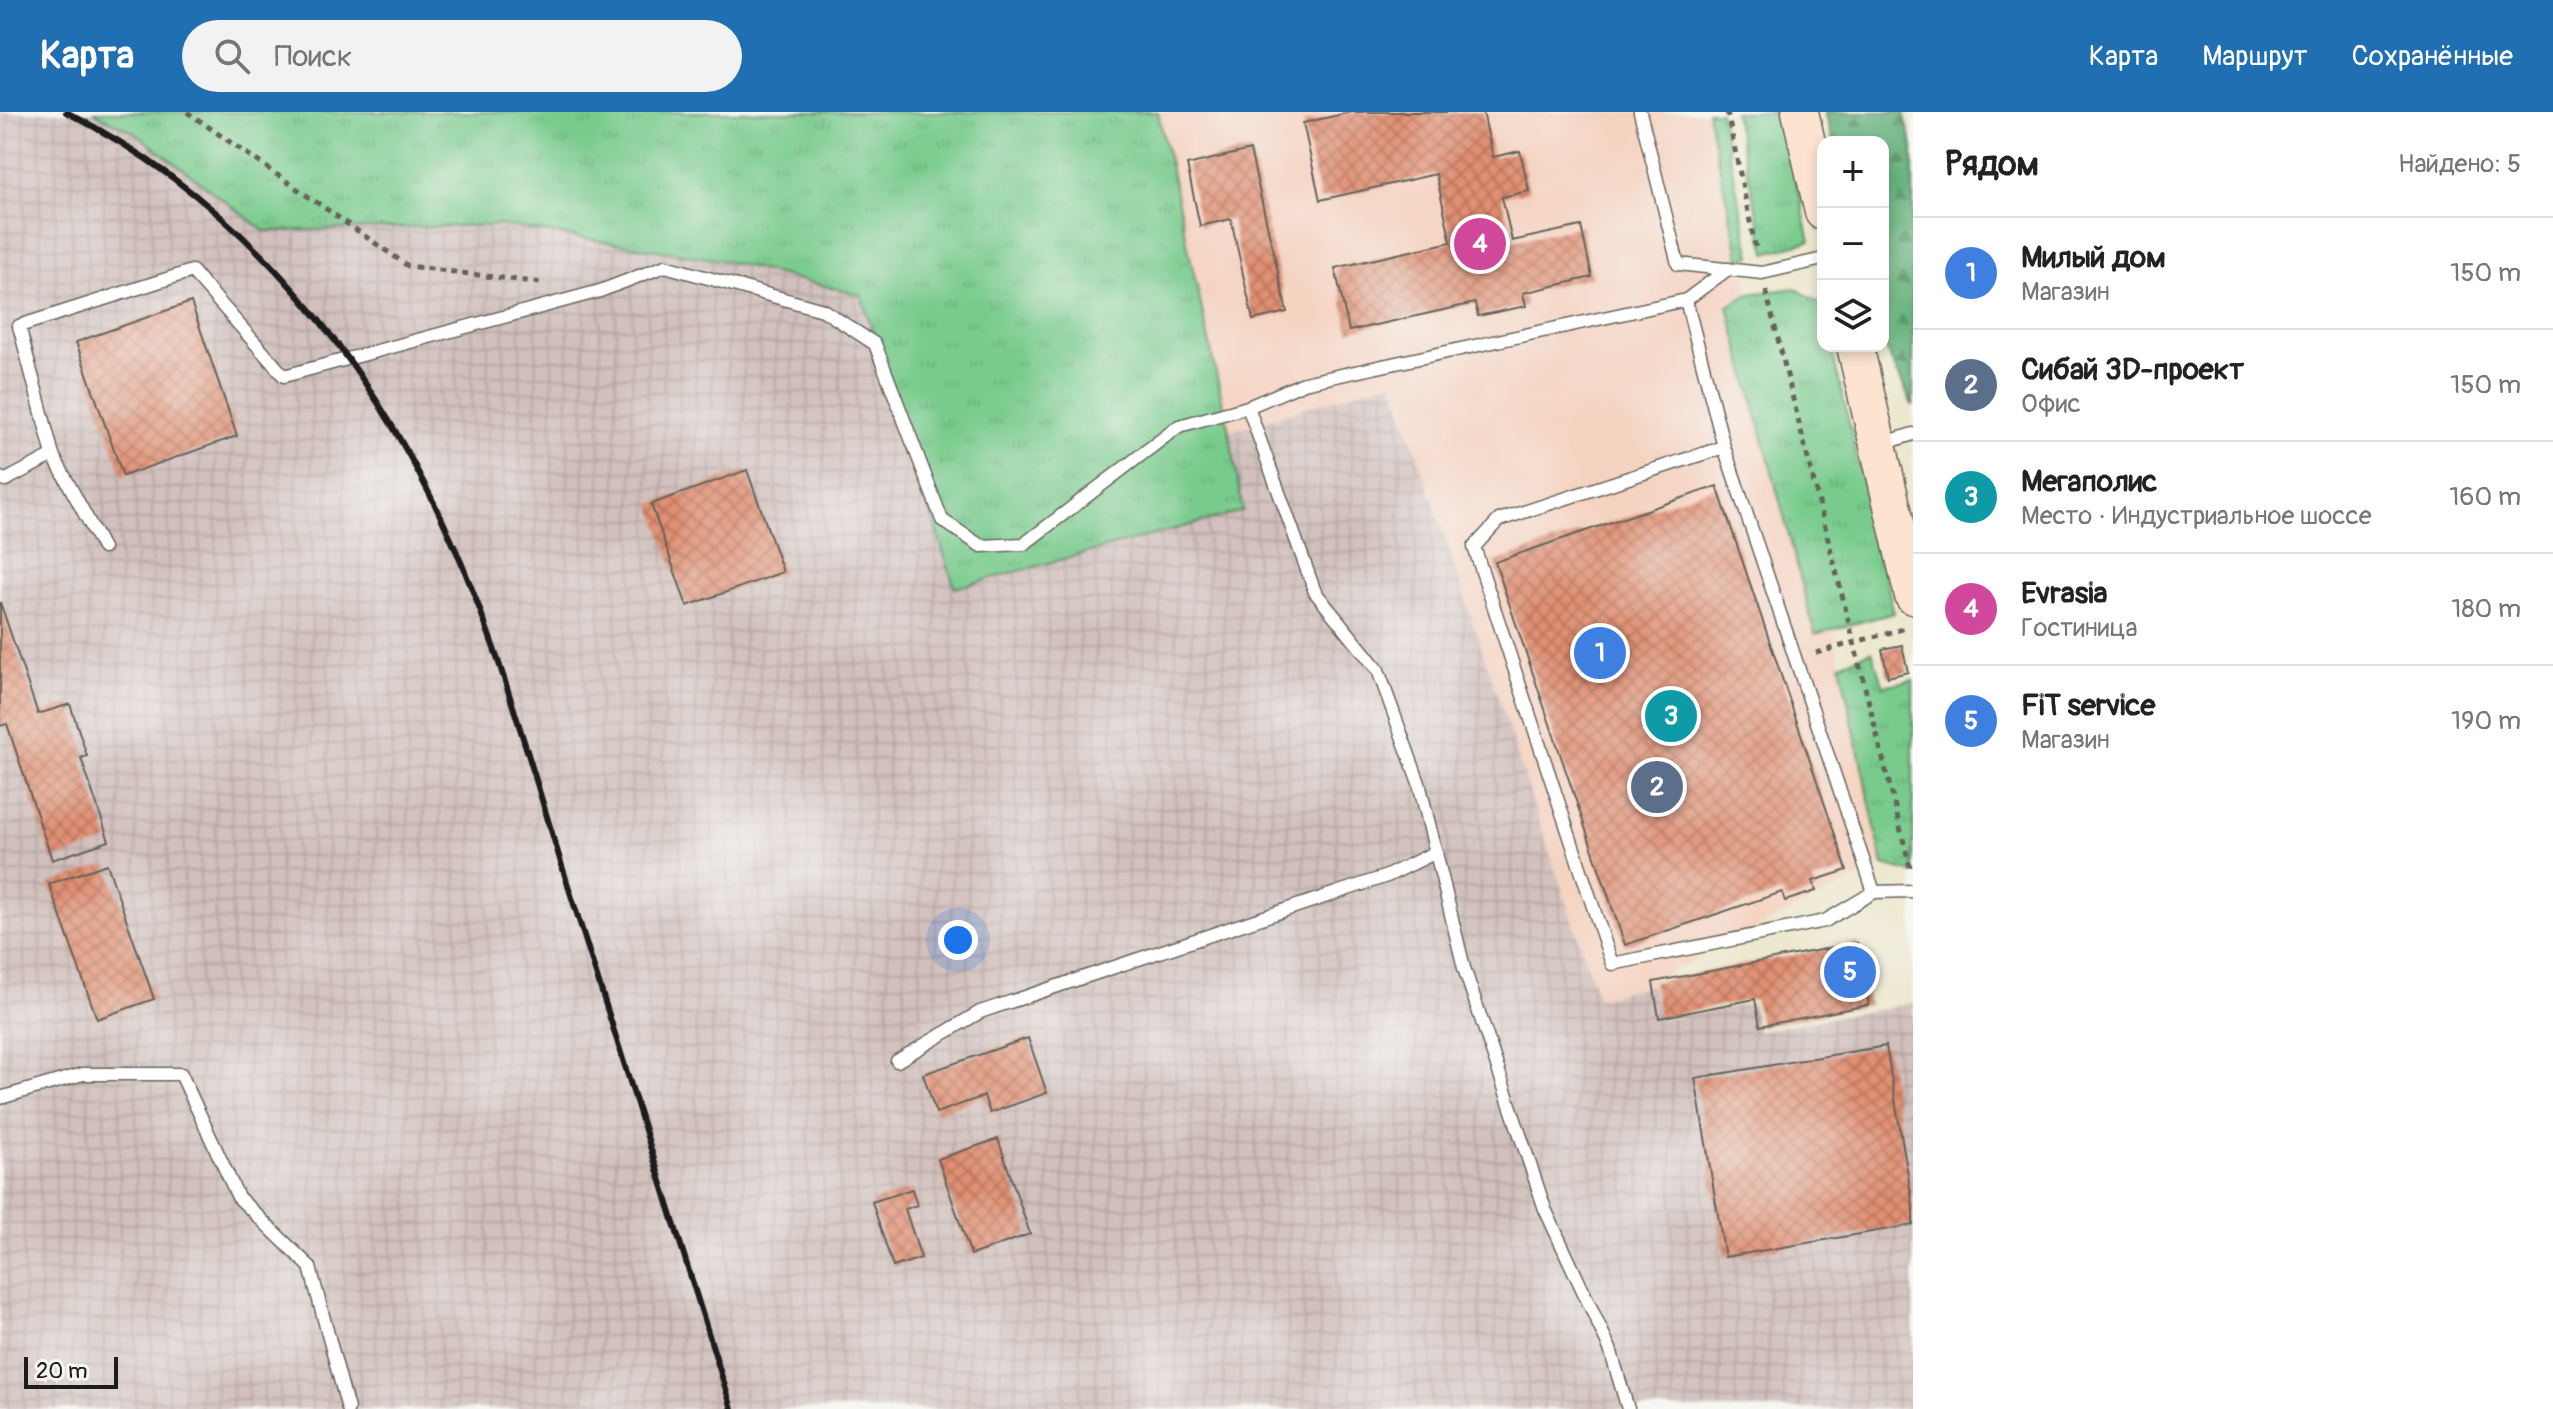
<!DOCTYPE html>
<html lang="ru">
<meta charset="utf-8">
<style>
:root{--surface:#fff;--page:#f2f2f2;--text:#222;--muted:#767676;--line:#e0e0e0;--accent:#1f6fb2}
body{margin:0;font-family:Pangolin,sans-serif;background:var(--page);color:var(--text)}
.controls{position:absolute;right:24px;top:24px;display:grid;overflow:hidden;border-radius:16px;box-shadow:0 4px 12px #0003}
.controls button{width:72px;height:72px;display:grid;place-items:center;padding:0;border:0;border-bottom:2px solid var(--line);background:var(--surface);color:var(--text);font:40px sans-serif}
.scale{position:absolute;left:24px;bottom:20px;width:94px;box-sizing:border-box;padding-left:8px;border:4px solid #1c1c1c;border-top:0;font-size:22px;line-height:28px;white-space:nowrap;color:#1c1c1c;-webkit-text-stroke:6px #f6f6f2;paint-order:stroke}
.you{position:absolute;left:958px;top:828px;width:28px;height:28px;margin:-20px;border:6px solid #fff;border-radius:50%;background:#1a73e8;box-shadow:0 0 0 12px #1a73e833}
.badge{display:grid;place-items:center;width:52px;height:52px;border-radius:50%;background:var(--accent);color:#fff;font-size:26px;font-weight:700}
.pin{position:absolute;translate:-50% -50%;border:4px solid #fff;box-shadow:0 2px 8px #0006}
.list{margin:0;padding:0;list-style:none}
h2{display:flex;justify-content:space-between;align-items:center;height:104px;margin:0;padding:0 32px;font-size:34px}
h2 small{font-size:26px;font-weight:400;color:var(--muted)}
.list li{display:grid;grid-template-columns:52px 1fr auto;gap:24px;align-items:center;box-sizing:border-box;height:112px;padding:0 32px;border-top:2px solid var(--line)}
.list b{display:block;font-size:30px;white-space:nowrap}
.list p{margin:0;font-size:26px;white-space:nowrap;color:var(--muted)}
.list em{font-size:26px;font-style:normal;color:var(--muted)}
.icon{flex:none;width:44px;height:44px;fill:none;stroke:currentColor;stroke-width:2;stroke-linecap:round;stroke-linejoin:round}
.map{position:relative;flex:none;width:1913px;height:1297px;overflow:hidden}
header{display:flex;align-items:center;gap:48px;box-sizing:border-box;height:112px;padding:0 40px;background:var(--accent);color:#fff}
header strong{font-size:38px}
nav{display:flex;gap:44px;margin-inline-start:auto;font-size:28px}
.search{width:560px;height:72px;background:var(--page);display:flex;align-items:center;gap:20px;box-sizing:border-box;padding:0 28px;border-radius:44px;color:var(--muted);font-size:30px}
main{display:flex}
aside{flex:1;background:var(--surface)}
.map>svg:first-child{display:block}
.built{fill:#f5d3c1}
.industrial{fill:url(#industrial-grid)}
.grass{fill:url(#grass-tufts);stroke:#4a7454;stroke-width:2}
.forest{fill:url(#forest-firs);stroke:#3f664a;stroke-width:2}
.building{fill:url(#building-cross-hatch)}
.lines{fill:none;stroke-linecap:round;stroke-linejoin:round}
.lane-casing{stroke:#65635a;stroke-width:15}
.secondary-casing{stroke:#65635a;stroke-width:39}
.path{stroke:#65635a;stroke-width:5;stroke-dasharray:6 6;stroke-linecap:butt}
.lane{stroke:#fff;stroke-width:12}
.secondary{stroke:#fde4d1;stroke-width:36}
.rail{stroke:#1c1c1c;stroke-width:6}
</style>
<header>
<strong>Карта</strong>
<div class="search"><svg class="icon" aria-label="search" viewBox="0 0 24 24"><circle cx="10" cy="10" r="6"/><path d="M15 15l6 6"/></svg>Поиск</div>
<nav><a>Карта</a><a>Маршрут</a><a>Сохранённые</a></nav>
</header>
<main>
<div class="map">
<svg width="1913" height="1297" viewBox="0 0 1913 1297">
<defs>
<pattern id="industrial-grid" width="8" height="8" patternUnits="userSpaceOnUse" patternTransform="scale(2)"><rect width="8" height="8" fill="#d1c0bc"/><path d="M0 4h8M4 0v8" fill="none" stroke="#b3a4a1"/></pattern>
<pattern id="grass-tufts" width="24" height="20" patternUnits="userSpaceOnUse" patternTransform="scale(2)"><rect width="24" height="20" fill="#79cb8d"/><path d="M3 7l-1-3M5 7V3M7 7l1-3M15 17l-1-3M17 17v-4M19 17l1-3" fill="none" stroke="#68ae79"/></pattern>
<pattern id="forest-firs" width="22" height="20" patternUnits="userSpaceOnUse" patternTransform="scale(2)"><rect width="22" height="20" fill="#62af78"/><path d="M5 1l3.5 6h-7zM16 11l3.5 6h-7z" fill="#508e62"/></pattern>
<pattern id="building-cross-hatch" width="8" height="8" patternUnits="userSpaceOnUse" patternTransform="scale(2)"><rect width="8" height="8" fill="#e19073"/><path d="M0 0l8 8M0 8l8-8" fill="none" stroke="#b6755e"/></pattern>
</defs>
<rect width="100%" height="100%" fill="#f6f6f2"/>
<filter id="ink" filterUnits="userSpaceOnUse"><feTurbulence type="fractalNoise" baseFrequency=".0125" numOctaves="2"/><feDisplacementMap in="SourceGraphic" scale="16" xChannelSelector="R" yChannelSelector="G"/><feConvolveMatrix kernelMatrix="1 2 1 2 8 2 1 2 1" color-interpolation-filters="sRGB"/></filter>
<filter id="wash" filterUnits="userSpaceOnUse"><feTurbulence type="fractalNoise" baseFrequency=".006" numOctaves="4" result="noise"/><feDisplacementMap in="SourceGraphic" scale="32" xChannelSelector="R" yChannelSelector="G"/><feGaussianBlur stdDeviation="1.8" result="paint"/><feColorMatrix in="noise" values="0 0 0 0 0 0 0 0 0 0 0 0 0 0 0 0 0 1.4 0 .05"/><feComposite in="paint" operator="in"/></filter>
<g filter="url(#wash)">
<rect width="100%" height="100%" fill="#ede8ce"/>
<path class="built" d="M1158,0h549l42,182 -20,11 86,329 18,-4 50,235 -230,116 -1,4 -54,13 -204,-616 -165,49z"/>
<path class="industrial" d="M0,0h93l44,22 127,97 236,-6 225,36 136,34 94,292 287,-76 -13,-80 164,-50 205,617 54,-13 7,35 93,-17 5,28 156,-28v406h-1913z"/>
<g class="grass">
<path d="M93,0h1065l71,319 14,80 -288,77 -94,-293 -136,-34 -225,-36 -236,6 -127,-97z"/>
<path d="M1707,0h13l31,144 -11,4z"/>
<path d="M1734,0h46l30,129 -44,12z"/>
<path d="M1795,176l26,16 2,42h8l63,267 -79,21 -87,-328 21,-12z"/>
<path d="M1872,539l11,35 30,-6v193l-30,-8 -43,-201z"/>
</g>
<path class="forest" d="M1825,0h79l9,35v259l-30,-63v-201h-50z"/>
<g id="blocks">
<g class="building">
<path d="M1352,0h131l10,45 27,-6 9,40 -27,6 10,44 69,-15 11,51 -69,16 3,13 -48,10 -3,-13 -126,28 -14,-63 116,-26 -15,-68 -116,26 -17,-77z"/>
<path d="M1250,38l37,162 -34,8 -22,-101 -31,7 -13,-61z"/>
<path d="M191,190l46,134 -114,40 -47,-134z"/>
<path d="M747,358l36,102 -96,34 -36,-102z"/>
<path d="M1717,374l130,384 -34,11 3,10 -31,10 -3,-9 -157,53 -130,-383z"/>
<path d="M0,490l38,112 32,-10 17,52 -6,2 28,83 -57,19 -45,-136 -7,2z"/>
<path d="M1902,533l6,27 -20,5 -6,-28z"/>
<path d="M107,752l47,135 -57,20 -48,-135z"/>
<path d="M1857,831l12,62 -109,21 -5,-27 -96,19 -6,-36z"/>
<path d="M1028,926l19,55 -57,20 -6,-17 -48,17 -13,-39z"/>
<path d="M1886,934l27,159v20l-188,32 -30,-179z"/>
<path d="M998,1027l32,95 -59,21 -33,-96z"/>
<path d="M912,1077l5,16 -12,4 16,49 -28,9 -21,-65z"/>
</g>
</g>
</g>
<g filter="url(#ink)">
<use href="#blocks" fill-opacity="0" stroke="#65635a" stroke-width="2"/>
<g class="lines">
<defs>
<g id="lane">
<path d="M1640,0l38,152 84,9 61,-14"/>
<path d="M1728,157l-42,31 38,147 150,445 39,-1"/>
<path d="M1248,295l56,-24 382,-83"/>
<path d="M1882,332l31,-10"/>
<path d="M1724,335l-225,73 -25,27 138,417 213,-43 49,-29"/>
<path d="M0,366l6,2 47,-25"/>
<path d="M103,436l-50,-93 -34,-129 173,-55 92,105 316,-85 65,-25 158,44 52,34 67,176 39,26 43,-2 155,-118 69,-19 67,185 63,78 41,113 45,185 81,241 65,140 18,60"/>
<path d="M897,949l83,-49 407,-136 49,-24"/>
<path d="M0,986l83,-24h98l57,123 72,70 38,142"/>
</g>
<g id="secondary">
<path d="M1800,0l23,100"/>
<path d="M1855,234l58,250"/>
</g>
</defs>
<use href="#lane" class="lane-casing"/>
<use href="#secondary" class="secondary-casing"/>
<g class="path">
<path d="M187,0l221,154 133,17"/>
<path d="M1727,0l29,138"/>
<path d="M1766,179l145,580"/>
<path d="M1816,541l90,-25"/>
</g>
<use href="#lane" class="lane"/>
<use href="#secondary" class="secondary"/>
<path class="rail" d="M66,0c163,82 282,220 363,381 65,127 100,270 143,405 54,170 107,340 160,511"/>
</g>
</g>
</svg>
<div class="controls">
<button>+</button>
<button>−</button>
<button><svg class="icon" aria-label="layers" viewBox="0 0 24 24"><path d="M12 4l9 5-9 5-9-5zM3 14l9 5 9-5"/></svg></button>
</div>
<div class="scale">20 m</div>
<div class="you"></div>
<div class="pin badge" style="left:1600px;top:541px;background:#3f7fe0">1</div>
<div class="pin badge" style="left:1657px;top:675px;background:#5c6f8a">2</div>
<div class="pin badge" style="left:1671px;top:604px;background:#0f9aa8">3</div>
<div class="pin badge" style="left:1480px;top:132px;background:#d1479c">4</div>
<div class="pin badge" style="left:1850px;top:860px;background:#3f7fe0">5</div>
</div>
<aside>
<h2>Рядом<small>Найдено: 5</small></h2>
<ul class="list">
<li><span class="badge" style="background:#3f7fe0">1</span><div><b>Милый дом</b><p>Магазин</p></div><em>150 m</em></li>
<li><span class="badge" style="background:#5c6f8a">2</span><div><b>Сибай 3D-проект</b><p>Офис</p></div><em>150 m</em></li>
<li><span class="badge" style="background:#0f9aa8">3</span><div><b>Мегаполис</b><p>Место · Индустриальное шоссе</p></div><em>160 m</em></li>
<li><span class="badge" style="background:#d1479c">4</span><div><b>Evrasia</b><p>Гостиница</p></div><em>180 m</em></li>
<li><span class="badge" style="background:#3f7fe0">5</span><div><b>FiT service</b><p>Магазин</p></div><em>190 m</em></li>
</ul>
</aside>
</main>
